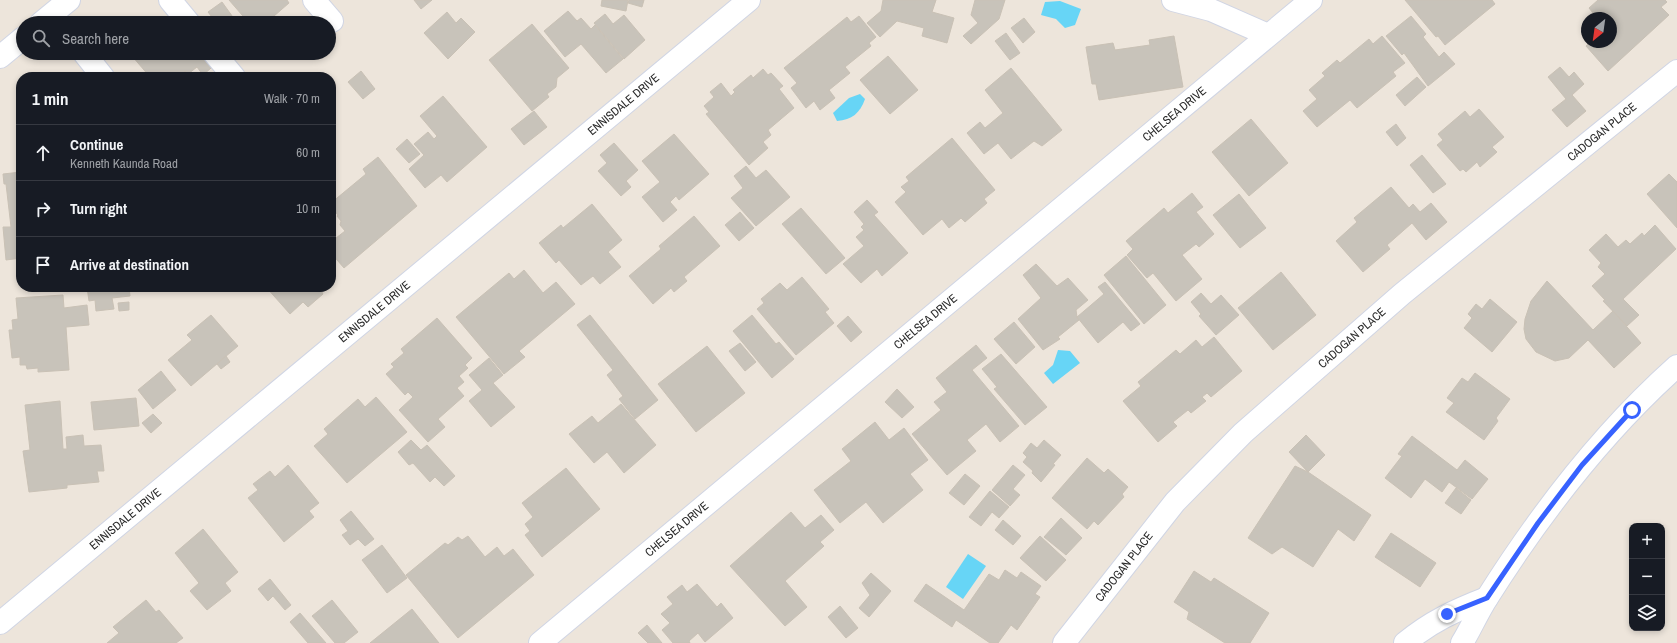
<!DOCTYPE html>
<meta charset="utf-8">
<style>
:root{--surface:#171b24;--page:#20242c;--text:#f1f3f6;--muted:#9ea1a6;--line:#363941}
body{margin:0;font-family:"Archivo Narrow",sans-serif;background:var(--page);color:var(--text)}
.controls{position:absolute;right:12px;bottom:12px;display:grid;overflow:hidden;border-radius:8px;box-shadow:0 2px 6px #0003}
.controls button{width:36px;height:36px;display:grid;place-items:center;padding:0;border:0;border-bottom:1px solid var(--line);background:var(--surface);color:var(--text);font:20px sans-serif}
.compass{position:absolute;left:1581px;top:12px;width:36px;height:36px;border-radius:50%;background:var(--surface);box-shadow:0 2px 6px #0003;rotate:209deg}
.stop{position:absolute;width:12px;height:12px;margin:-9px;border:3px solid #3762ff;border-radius:50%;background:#fff}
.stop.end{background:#3762ff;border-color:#fff;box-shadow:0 1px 4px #0008}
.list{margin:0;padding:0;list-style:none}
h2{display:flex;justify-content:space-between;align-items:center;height:52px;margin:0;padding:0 16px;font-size:17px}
h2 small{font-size:13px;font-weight:400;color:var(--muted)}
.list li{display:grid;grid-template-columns:26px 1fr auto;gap:12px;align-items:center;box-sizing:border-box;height:56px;padding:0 16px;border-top:1px solid var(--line)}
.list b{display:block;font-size:15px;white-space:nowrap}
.list p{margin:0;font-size:13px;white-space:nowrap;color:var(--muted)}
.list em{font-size:13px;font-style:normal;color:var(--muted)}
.icon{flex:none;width:22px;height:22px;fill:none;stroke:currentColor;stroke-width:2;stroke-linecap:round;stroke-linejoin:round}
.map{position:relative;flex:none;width:1677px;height:643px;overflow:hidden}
.search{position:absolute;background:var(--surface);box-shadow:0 2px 6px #0003;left:16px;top:16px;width:320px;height:44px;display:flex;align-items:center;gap:10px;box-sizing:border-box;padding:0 14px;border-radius:22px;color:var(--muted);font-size:15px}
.panel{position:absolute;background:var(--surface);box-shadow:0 2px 6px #0003;left:16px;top:72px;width:320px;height:220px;border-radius:16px}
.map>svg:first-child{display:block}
.water{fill:#67d5f6}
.building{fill:#c8c3ba;stroke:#c9c1b5}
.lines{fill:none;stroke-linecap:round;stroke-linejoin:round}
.minor-casing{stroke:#d0d5e4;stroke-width:24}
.tertiary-casing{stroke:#d0d5e4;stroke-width:24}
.secondary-casing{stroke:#d0d5e4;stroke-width:24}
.minor{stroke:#fff;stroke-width:22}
.tertiary{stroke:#fff;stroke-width:22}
.secondary{stroke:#fff;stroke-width:22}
.route{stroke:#3762ff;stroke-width:5}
.labels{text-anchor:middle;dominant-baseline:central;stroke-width:3;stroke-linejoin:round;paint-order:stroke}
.street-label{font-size:12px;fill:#2a2a2a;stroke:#fff}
</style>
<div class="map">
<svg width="1677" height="643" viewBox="0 0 1677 643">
<rect width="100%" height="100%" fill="#ede5db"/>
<g class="water">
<path d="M1060,1l21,8 -6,16 -10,3 -9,-9 -15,-4 4,-13z"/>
<path d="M860,94l5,5c-5,14 -13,21 -28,22l-4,-8 16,-15z"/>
<path d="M1058,350l12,1 10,12 -27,21 -9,-11 9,-8z"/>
<path d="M968,554l18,12 -23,33 -17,-12z"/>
</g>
<g class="building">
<path d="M229,0h58l2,3 -23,20h-17z"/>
<path d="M414,0h18l-11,9z"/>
<path d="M602,0h26l-2,11 -25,-5z"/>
<path d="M629,0h15l-2,7 -14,-4z"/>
<path d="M883,0h53l-4,12 22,6 -7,25 -25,-7 2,-8 -27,-7 -17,16 -13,-14 14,-12z"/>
<path d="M975,0h30l-6,19 -28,25 -8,-8 15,-13 -7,-8z"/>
<path d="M1405,0h87l3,4 -50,41 -7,-9 -2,1z"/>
<path d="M1598,0h67l2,2 -6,5 8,8 -61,56 -22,-25 4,-4h21v-24h-14l-8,-10z"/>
<path d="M222,2l13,18 -3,3h-14l-2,-3 -1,1 -7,-9z"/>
<path d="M178,11l4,12h-18z"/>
<path d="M568,11l9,10 4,-3 10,11 4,-4 28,34 -17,14 -25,-29 -16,13 -21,-26z"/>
<path d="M447,12l9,11 5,-5 14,14 -27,27 -24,-26z"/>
<path d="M605,14l8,10 11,-9 21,25 -21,19 -30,-36z"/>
<path d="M859,16l17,21 -7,6 2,3 -26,21 5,6 -21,17 6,8 -15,12 -6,-9 -8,7 -15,-20 6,-5 -13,-15 63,-51 4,5z"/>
<path d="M1411,16l15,18 -3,3 16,20 5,-5 11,12 -27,22 -24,-33 -2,2 -16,-19z"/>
<path d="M1024,18l11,14 -12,11 -12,-15z"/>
<path d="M532,24l37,44 -12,10 -1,9 -9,7 2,3 -17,14 -43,-51z"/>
<path d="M1006,33l14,20 -10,7 -15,-19z"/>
<path d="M1174,36l9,51 -84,13 -3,-16h-4l-6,-37 27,-4 2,7 35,-5 -1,-5z"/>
<path d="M1382,36l23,27 -12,9 3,4 -39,32 -7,-8 -33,27 -14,-16 14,-12 -8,-9 16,-14 -3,-3 15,-13 3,3 29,-24 4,5z"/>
<path d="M129,53h82l7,9 -15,13 -6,-8 -9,7 -3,-3 -6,6h-29l-18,-21 -3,2 -3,-3z"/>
<path d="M888,56l30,34 -28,24 -30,-34z"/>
<path d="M1560,67l9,10 5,-5 10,12 -12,11 14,16 -19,16 -15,-17 14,-11 -18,-22z"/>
<path d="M1011,68l51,62 -20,16 -8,-5 -23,18 -13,-16 -14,11 -17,-21 13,-11 5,6 18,-15 -18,-23z"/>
<path d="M763,69l5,6 3,-2 12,13 -4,3 15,19 -26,22 3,5 -8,7 5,6 -19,17 -43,-51 3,-2 -5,-6 10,-9 -4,-5 11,-9 10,13 4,-4 -2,-2 18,-15 2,3z"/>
<path d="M361,71l14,18 -12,10 -15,-17z"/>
<path d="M1417,77l9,10 -21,19 -9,-11z"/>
<path d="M443,96l44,51 -40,35 -6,-7 -16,13 -16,-19 15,-14 -10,-11 14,-12 6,7 3,-3 -17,-20z"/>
<path d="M1479,109l25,28 -12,10 5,5 -17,15 -3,-5 -11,10 -3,-3 -3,2 -23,-26 6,-5 -5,-6 27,-23 5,6z"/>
<path d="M534,111l13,16 -23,18 -13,-16z"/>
<path d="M1251,119l37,44 -39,33 -37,-44z"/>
<path d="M1396,124l10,14 -9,8 -11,-14z"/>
<path d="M674,134l35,40 -30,26 -3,-4 -6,6 7,8 -14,12 -21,-25 18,-15 -18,-21z"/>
<path d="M952,138l43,52 -11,9 3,4 -22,19 -4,-4 -12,10 -7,-9 -19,16 -28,-33 11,-10 -5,-5 8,-6 -3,-4z"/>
<path d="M407,139l13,15 -11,9 -13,-14z"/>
<path d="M614,143l24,27 -12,11 5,6 -10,9 -23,-25 9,-8 -7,-8z"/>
<path d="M1422,155l24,29 -13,9 -23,-28z"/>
<path d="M378,157l39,49 -73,62 -13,-15v-11l14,-11 -5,-6 1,-4 -4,-5 1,-1 -7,-8v-4l35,-29 -3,-5z"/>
<path d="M746,166l10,12 10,-8 24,27 -34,29 -25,-28 12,-10 -9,-12z"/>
<path d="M21,172v86l-15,2 -3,-33h8l-5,-43h-2l-1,-10z"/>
<path d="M1669,174l8,8v46l-30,-34z"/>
<path d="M1391,187l18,21 4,-4 7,8 11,-9 16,19 -21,18 -14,-17 -25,22 3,4 -27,23 -27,-31 21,-19 -3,-4z"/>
<path d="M1192,193l11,14 -7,5 18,22 -15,13 -3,-3 -14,11 20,24 -26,22 -23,-28 -6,5 -20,-23 6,-6 -7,-8 38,-33 4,5z"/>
<path d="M1239,194l27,34 -26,20 -27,-33z"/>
<path d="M867,200l11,12 -4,3 34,38 -26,23 -5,-7 -16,14 -18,-19 21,-18 -8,-9 8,-7 -3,-3 3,-3 -10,-12z"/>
<path d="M592,204l30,36 -14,12 13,15 -21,17 -7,-8 -12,9 -22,-25 -3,3 -17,-20 22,-18 2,3z"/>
<path d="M801,208l44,50 -19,16 -44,-50z"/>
<path d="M740,212l14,16 -15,13 -14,-16z"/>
<path d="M694,216l26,30 -36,31 3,4 -13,11 -3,-4 -18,16 -24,-28 32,-27 -2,-3z"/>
<path d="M1655,225l21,24 -53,50 16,16 -12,11 -24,-25 2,-1 -13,-14 13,-12 -7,-7 3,-4 -12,-13 17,-16 12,13 8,-7 4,4 12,-11 2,3z"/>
<path d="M1126,256l40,49 -22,19 -40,-49z"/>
<path d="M1036,264l21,22 11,-8 20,22 -12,10 1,7 2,3 -21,17 2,2 -17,11 -25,-31 23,-21 -18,-23z"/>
<path d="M524,270l19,23 13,-11 19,22 -56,47 6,6 -21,17 -48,-57 53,-44 5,6z"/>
<path d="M1281,272l35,43 -43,35 -35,-42z"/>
<path d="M802,277l27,32 -4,3 9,11 -38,32 -39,-46 7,-6 -3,-4 19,-16 7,7z"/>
<path d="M1547,281l46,49 20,-19 28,32 -27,25 -26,-28 -19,18 -14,3 -19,-9 -10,-13 -2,-10 1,-10 6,-18z"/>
<path d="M1105,282l35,42 -9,7 -8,-9 -25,21 -21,-26 27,-23 -6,-7z"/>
<path d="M87,287h42l1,9 -18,2 2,11 -18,2 -1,-11 -6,1z"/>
<path d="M132,287h15l1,2 -15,2z"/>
<path d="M266,287h53l4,7 -15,13 -5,-5 -13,12z"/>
<path d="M1201,293l10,11 10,-9 18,20 -23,20 -17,-19 2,-2 -10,-12z"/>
<path d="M63,295l1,13 23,-3 2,20 -23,2 3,43 -31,2v-4l-11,1 -1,-4h-6v-8l-8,1 -3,-28h4l-1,-10 6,-1 -2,-21z"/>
<path d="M1490,299l27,23 -25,30 -28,-24 8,-10 -4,-4 8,-10 6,5z"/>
<path d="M129,302v8l-10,1 -1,-8z"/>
<path d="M211,315l27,31 -47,40 -23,-26 24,-20 -5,-5z"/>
<path d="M590,315l68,85 -23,19 -16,-20 4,-3 -16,-21 6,-5 -36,-45z"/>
<path d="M752,315l24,29 3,-2 15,17 -22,19 -39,-47z"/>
<path d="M848,316l14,16 -11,10 -14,-16z"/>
<path d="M437,318l35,40 -7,7 3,3 -9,8 5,6 -7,6 7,8 -26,23 7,8 -17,15 -29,-32 14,-13 -5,-5 -3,3 -19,-21 8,-7 -3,-3 13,-11 -3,-4z"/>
<path d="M1014,322l21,25 -19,17 -22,-25z"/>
<path d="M1214,337l28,34 -31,26 -4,-4 -5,4 4,4 -15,12 -3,-3 -15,12 4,4 -19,16 -35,-41 18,-15 -3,-4 38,-32 4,4 16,-14 6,7z"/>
<path d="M740,343l16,19 -11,9 -16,-20z"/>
<path d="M976,345l11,13 -15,12 47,56 -19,16 -14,-18 -19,16 9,11 -29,24 -35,-41 29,-24 -7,-8 13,-10 -11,-14z"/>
<path d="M707,346l38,47 -49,39 -38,-48z"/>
<path d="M1001,354l46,53 -22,18 -31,-36 3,-2 -15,-18z"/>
<path d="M226,356l4,6 -9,7 -4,-5z"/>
<path d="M489,358l14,17 -10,8 22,24 -24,20 -22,-26 13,-11 -13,-15z"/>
<path d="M161,371l15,19 -23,19 -15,-19z"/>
<path d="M1475,373l35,26 -14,19 2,3 -14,19 -38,-28 8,-9 -7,-5 15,-20 6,4z"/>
<path d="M897,389l17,18 -12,11 -17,-16z"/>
<path d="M376,397l31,35 -60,51 -33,-37 14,-12 -4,-5 34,-30 7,8z"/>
<path d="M136,398l3,28 -45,4 -3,-28z"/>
<path d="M60,401l3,48h4l-1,-12 17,-2 1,11 17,-1 3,26h-7l2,11 -32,3v3l-38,4 -6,-41 7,-1 -5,-45z"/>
<path d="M621,404l35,41 -32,28 -17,-21 -13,11 -25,-29 23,-18 6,7z"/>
<path d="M153,414l9,9 -11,10 -9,-10z"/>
<path d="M875,422l14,18 15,-12 24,32 -18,14 13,16 -40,33 -17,-21 -26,21 -26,-33 37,-29 -9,-12z"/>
<path d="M1306,435l19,20 -17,17 -19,-20z"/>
<path d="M1412,436l45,34 8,-10 23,19 -16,20 -23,-17 -7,10 -17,-13 -14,19 -26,-20 17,-22 -4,-2z"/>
<path d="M411,440l10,10 6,-5 28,31 -11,10 -9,-9 -5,5 -17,-19 -4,2 -11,-13z"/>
<path d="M1044,440l17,15 -8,9 2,1 -14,17 -9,-9 1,-2 -10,-9 4,-5 -4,-4 8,-10 6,5z"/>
<path d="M1087,458l17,15 4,-4 20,18 -6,7 2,3 -26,28 -4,-4 -7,8 -35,-31z"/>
<path d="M288,465l31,38 -10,8 5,6 -30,25 -36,-44 10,-8 -5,-6 17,-13 5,6z"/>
<path d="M1013,465l12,10 -12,14 7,6 -10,11 -18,-16z"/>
<path d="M1295,466l13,6 63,43 -17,26 -16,-12 -25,38 -31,-20 -10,7 -24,-16z"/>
<path d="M566,468l34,41 -58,48 -17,-22 5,-4 -5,-7 8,-7 -11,-14z"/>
<path d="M965,474l15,12 -16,19 -15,-12z"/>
<path d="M1456,488l15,12 -10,14 -16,-11z"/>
<path d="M990,491l19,16 -10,11 -7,-6 -11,14 -12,-9z"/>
<path d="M351,511l23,28 -9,7 -7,-7 -8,6 -8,-10 6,-4 -8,-11z"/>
<path d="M791,512l14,16 16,-13 13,15 -14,12 4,4 -39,35 22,26 -22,19 -55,-60z"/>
<path d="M1061,518l21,20 -16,17 -22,-18z"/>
<path d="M1003,520l18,16 -8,9 -18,-15z"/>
<path d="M203,529l35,43 -13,11 6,8 -24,19 -17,-19 9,-8 -24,-30z"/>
<path d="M1391,533l45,30 -16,24 -45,-30z"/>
<path d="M468,536l17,21 12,-10 7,9 9,-7 21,26 -76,63 -52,-63 39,-32 3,2 10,-8 4,3z"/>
<path d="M1040,536l26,24 -20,21 -26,-23z"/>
<path d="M382,545l25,33 -20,15 -25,-33z"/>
<path d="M1005,570l12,8 4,-6 20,14 -6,8 5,3 -23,33 -6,-5 -13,18h-8l-34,-23 -4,7 -38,-26 12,-17 38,26 25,-36 10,6z"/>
<path d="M1194,571l17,11 3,-4 55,35 -19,30h-25l-38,-24 2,-7 -15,-10z"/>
<path d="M871,573l20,18 -22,26 -10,-9 11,-13 -8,-12z"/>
<path d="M270,579l21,26 -6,5 -12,-14 -5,5 -10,-12z"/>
<path d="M697,584l20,23 4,-4 12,15 -28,24 -7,-9 -9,8 1,2h-17l-11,-13 8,-7 -9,-9 12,-10 -6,-7 15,-12 5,7z"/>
<path d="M146,600l10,12 3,-2 24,28 -7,5h-69l12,-10 -6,-6z"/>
<path d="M332,600l26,32 -14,11h-9l-23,-27z"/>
<path d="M840,606l18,22 -12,10 -18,-21z"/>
<path d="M412,609l27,34h-69z"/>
<path d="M300,613l26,30h-18l-18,-21z"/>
<path d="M647,625l15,18h-14l-10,-10z"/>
</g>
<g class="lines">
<defs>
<g id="minor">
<path d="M170,0l19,23"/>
<path d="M314,0l18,21"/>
<path d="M1173,0l38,10 57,25"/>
<path d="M84,53l19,24"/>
<path d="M214,53l20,24"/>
<path id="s1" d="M0,623l749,-623"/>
<path id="s2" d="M540,643l771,-643"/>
<path id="s3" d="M1064,643l111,-141 68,-69 159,-139 275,-223"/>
</g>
<g id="tertiary">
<path d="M41,23l28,-23"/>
<path d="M0,57l23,-19"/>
</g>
<g id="secondary">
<path d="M1405,643c25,-21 51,-33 82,-45"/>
<path d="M1462,643c9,-15 16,-31 25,-45 53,-84 116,-166 190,-232"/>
</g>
</defs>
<use href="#minor" class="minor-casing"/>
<use href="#tertiary" class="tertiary-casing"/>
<use href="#secondary" class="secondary-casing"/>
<use href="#minor" class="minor"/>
<use href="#tertiary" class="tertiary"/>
<use href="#secondary" class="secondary"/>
</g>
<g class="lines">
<path class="route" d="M1447,614l40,-16 51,-75 44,-58 50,-55"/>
</g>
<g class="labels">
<g class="street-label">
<text stroke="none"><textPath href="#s1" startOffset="811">ENNISDALE DRIVE</textPath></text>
<text stroke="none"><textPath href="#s2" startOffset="826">CHELSEA DRIVE</textPath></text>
<text stroke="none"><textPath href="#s3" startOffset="745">CADOGAN PLACE</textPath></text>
<text stroke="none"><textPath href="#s1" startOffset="487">ENNISDALE DRIVE</textPath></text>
<text stroke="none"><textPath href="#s2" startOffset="502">CHELSEA DRIVE</textPath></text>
<text stroke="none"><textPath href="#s3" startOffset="421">CADOGAN PLACE</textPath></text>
<text stroke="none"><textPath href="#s1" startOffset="163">ENNISDALE DRIVE</textPath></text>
<text stroke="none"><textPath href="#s2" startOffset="178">CHELSEA DRIVE</textPath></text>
<text stroke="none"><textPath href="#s3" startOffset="97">CADOGAN PLACE</textPath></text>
</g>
</g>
</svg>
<div class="controls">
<button>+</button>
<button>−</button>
<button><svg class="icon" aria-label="layers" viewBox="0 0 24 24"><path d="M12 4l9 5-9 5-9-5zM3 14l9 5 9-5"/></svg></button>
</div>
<svg class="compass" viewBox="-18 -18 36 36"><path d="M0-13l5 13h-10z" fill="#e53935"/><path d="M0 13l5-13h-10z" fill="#9ea1a6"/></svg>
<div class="stop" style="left:1632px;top:410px"></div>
<div class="stop end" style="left:1447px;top:614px"></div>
<div class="search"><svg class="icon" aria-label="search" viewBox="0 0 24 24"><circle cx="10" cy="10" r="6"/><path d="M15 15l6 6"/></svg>Search here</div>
<section class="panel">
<h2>1 min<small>Walk · 70 m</small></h2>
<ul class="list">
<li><svg class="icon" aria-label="ahead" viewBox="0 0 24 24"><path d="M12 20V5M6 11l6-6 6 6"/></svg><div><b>Continue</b><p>Kenneth Kaunda Road</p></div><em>60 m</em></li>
<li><svg class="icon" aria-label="right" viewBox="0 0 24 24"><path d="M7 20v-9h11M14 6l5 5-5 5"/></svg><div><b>Turn right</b></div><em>10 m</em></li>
<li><svg class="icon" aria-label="arrive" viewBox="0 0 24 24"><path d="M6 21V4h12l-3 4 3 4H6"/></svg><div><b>Arrive at destination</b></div></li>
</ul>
</section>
</div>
